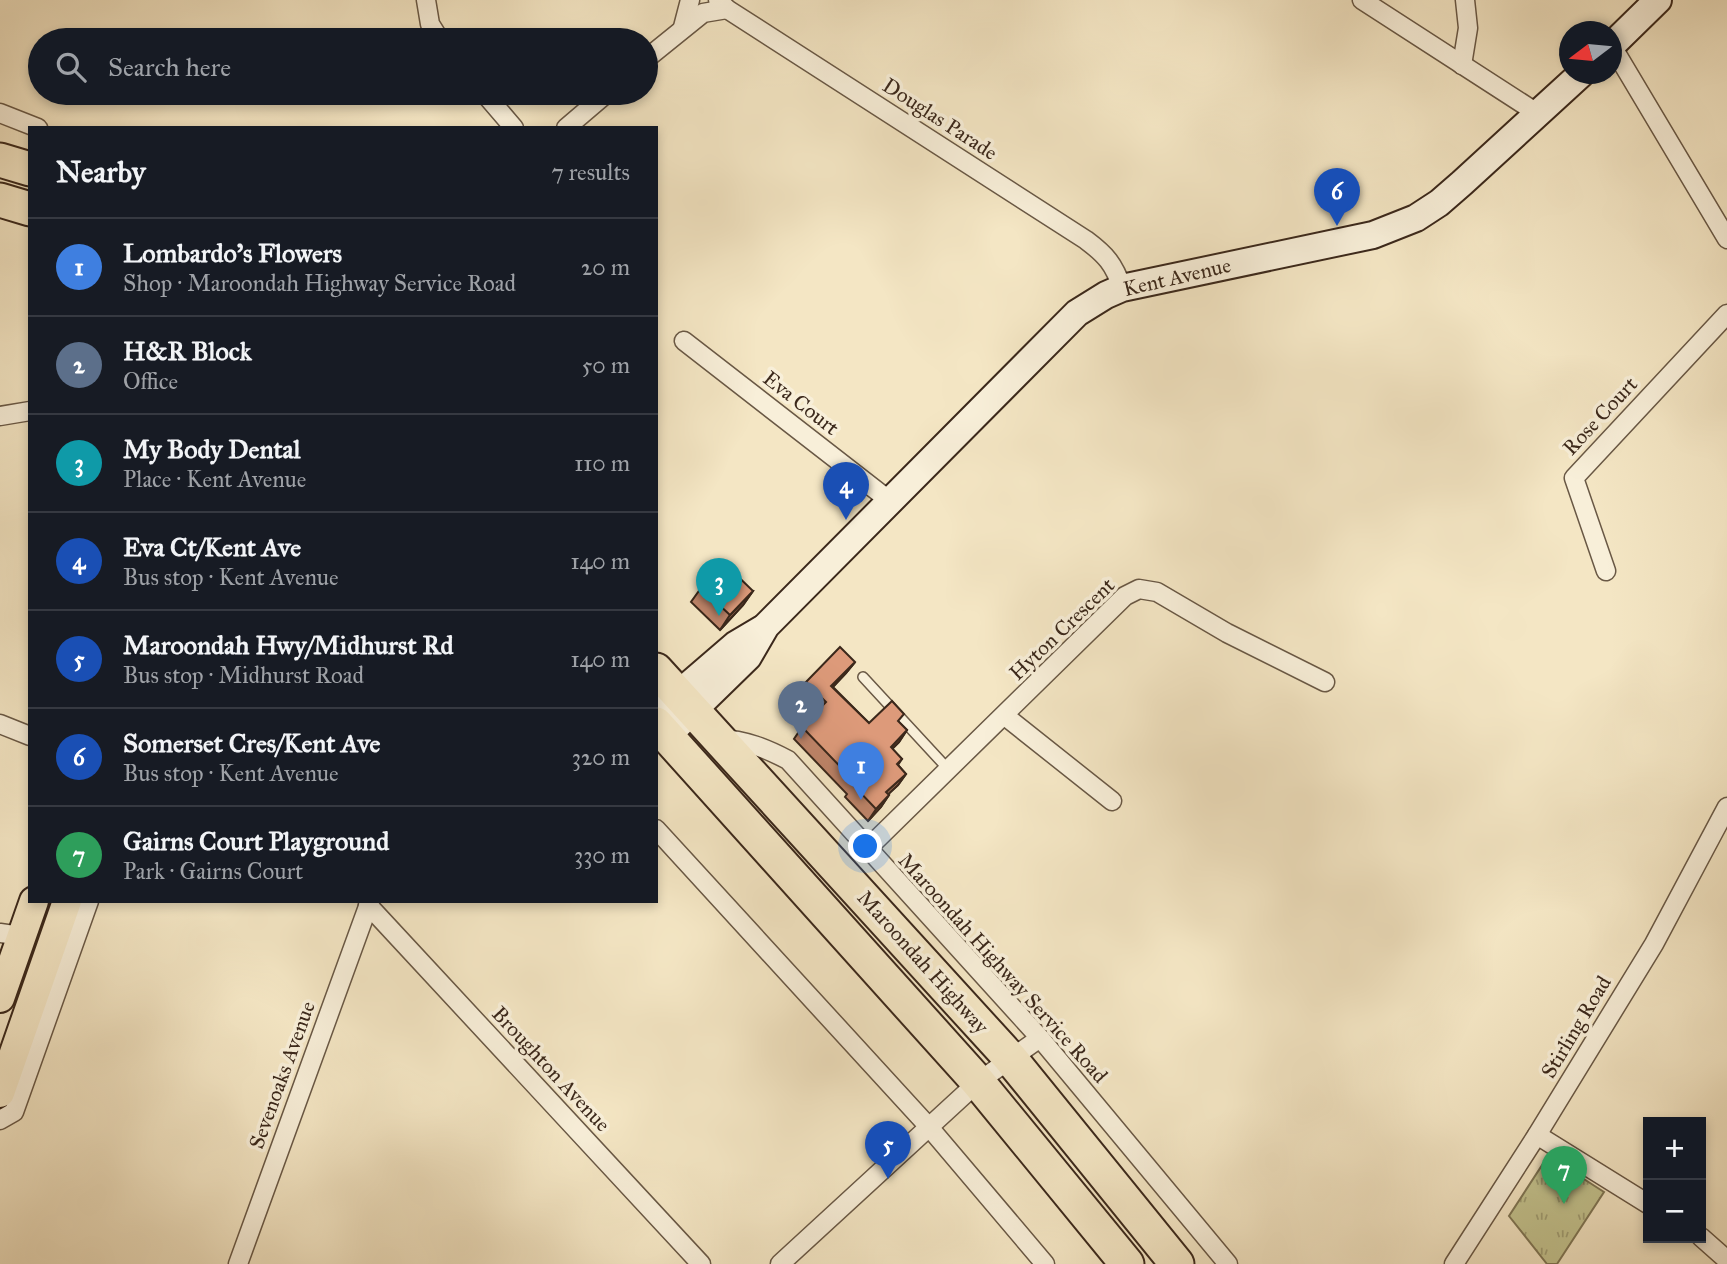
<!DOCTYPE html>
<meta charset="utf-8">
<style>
:root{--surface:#171b24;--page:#242831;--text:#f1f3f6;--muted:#9ea1a6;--line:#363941;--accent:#0b8043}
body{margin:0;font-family:"IM FELL Great Primer",serif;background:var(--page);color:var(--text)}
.controls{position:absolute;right:21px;bottom:21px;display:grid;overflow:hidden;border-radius:0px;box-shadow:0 4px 10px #0003}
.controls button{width:63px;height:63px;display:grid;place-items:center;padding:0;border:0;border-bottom:2px solid var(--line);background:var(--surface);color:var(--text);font:35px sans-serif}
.compass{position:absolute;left:1559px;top:21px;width:63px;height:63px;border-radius:50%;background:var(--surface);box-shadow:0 4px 10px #0003;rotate:254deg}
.you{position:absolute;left:866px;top:847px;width:24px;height:24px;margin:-18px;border:5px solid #fff;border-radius:50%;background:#1a73e8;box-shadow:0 0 0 10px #1a73e833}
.badge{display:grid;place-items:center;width:46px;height:46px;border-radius:50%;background:var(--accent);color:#fff;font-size:23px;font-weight:700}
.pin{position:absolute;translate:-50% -58px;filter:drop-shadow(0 2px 4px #0008)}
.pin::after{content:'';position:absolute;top:37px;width:24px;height:21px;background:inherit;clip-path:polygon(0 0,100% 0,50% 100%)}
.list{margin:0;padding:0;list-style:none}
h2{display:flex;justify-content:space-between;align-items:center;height:91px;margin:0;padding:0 28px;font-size:30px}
h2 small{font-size:23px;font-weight:400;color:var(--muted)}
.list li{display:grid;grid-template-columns:46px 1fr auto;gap:21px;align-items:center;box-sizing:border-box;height:98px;padding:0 28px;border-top:2px solid var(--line)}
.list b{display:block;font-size:26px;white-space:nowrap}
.list p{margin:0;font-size:23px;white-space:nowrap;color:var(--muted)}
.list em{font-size:23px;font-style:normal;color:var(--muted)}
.icon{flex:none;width:38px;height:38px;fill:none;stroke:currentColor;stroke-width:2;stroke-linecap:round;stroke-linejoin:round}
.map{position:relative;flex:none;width:1727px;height:1264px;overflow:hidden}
.search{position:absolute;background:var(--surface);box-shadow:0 4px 10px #0003;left:28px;top:28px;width:630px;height:77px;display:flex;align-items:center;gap:18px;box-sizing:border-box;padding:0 24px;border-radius:38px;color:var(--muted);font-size:26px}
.panel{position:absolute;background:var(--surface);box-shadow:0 4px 10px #0003;left:28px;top:126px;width:630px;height:777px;border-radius:0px}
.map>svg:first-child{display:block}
.grass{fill:url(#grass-tufts);stroke:#7f7655;stroke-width:2}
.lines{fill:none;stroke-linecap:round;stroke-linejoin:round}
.lane-casing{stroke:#695845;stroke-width:12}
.street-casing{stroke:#695845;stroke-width:21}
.secondary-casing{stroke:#3b281b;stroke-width:30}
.primary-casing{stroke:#3b281b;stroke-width:32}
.highway-casing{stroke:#3b281b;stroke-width:37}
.lane{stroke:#f8efd9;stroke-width:9}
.street{stroke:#f8efd9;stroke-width:18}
.secondary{stroke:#f8efd9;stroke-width:26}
.primary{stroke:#f4e6c4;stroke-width:28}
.highway{stroke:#f4e6c4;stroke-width:33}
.wall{fill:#be8469;stroke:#3b281b;stroke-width:2}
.shaded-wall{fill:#9b6c55;stroke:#3b281b;stroke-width:2}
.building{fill:#dd9a7a;stroke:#3b281b;stroke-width:2}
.labels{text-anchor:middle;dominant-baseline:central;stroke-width:7;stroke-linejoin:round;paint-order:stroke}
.street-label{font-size:21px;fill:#3b281b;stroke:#f8efd9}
</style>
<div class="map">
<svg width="1727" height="1264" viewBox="0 0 1727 1264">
<defs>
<pattern id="grass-tufts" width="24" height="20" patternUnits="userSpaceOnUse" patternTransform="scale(1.75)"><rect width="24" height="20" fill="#c3c38f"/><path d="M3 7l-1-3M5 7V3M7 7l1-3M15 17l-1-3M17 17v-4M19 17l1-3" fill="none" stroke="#a09e74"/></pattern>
</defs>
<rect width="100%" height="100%" fill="#f4e6c4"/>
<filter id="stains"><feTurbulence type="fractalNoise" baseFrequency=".00286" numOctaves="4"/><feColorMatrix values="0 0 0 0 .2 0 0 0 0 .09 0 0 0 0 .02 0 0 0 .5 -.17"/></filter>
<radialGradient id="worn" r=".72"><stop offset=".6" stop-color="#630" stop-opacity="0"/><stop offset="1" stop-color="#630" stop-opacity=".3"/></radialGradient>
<path class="grass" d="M1548,1156l56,36 -47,72h-10l-38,-48z"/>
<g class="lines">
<defs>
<path id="lane" d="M863,677l85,92"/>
<g id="street">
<path d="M426,0l4,24 10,16"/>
<path d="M718,0l9,9 359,231c20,15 28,24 36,48"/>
<path d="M1362,0l175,113"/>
<path d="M683,27l7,-27"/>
<path d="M1612,46l115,193"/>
<path d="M646,59l57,-46 24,-4"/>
<path d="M1462,65l6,-37 -3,-28"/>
<path d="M484,93l30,35"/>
<path d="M0,113l38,15"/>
<path d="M566,128l41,-35"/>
<path d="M684,341l206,160"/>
<path d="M0,416l30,-5"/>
<path d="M1606,571l-32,-93 153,-164"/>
<path d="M1005,716l107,85"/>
<path d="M0,724l30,12"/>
<path d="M720,739c25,1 45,9 68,21l252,278 188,226"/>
<path d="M656,829l273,298 116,137"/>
<path d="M867,849l258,-253 14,-7 18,3 70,41 98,49"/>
<path d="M368,905l333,359"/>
<path d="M0,933l21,3"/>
<path d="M0,1120l14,-8 75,-211"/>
<path d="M1537,1135l111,69"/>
<path d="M1701,1237l26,23"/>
<path d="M238,1264l132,-363"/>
<path d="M780,1264l198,-182 62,-44"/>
<path d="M1454,1264l83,-129 117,-191 73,-137"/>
</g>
<g id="secondary">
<path d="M1612,45l46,-45"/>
<path d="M656,713l79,-68 27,-16"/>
<path d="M667,736l81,-79 18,-31 311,-313 29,-18 16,-7 251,-53 43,-17 23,-15 23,-20 119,-109"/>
</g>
<g id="primary">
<path d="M0,998l34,-97"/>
<path d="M0,1093l67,-192"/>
</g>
<g id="highway">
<path d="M0,160l30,9"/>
<path d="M0,200l30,9"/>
<path d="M656,670l354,388 167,206"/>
<path d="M656,724l322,358 149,182"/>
</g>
</defs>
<use href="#lane" class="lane-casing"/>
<use href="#street" class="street-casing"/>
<use href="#secondary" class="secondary-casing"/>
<use href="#primary" class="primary-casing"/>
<use href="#highway" class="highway-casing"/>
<use href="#lane" class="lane"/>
<use href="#street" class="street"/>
<use href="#secondary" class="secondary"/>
<use href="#primary" class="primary"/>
<use href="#highway" class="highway"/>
</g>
<g class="wall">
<path d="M701,588l52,3 -10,14 -23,25 -29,-28z"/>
<path d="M855,662l-9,11 -13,14 36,36 30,-1 8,8 -8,12 -7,7 10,10 -4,6 8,9 -8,11 -10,9 1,1 -8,12 -13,14 -23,-24 2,-3 -53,-55 8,-12 14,-15 -18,-19 8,-11z"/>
</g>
<g class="shaded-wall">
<path d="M753,591l-10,14 -23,25 10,-15z"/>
<path d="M855,662l-9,11 -23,24 8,-11z"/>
<path d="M907,730l-8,12 -17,17 9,-12z"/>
<path d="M906,774l-8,11 -20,19 8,-12z"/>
<path d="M889,795l-8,12 -13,14 8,-12z"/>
</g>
<g class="building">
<path d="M724,563l29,28 -23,24 -29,-27z"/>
<path d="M840,647l15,15 -24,24 38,37 23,-22 12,13 -6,7 9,9 -16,17 11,12 -5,5 9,10 -20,18 3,3 -13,14 -23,-24 3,-2 -54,-56 24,-25 -20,-20z"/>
</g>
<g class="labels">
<g class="street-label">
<text transform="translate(940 119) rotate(33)">Douglas Parade</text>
<text transform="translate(1177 277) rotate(-13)">Kent Avenue</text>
<text transform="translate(801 403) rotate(38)">Eva Court</text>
<text transform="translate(1600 416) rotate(-47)">Rose Court</text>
<text transform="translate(1062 629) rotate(-44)">Hyton Crescent</text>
<text transform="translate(923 962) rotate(48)">Maroondah Highway</text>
<text transform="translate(1003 968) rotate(48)">Maroondah Highway Service Road</text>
<text transform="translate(1576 1027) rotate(-59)">Stirling Road</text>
<text transform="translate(551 1069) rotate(47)">Broughton Avenue</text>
<text transform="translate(282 1075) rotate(-70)">Sevenoaks Avenue</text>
</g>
</g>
<rect width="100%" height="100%" filter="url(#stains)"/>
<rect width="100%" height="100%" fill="url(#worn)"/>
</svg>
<div class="controls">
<button>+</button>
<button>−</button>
</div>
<svg class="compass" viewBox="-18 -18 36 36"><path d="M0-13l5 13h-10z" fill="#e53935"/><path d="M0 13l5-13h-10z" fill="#9ea1a6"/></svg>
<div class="you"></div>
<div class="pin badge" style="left:861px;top:800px;background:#3f7fe0">1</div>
<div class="pin badge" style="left:801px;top:739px;background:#5c6f8a">2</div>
<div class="pin badge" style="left:719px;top:616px;background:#0f9aa8">3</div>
<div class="pin badge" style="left:846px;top:520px;background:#1a4fb4">4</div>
<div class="pin badge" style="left:888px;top:1179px;background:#1a4fb4">5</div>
<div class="pin badge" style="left:1337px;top:226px;background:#1a4fb4">6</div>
<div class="pin badge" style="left:1564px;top:1204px;background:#2e9e5b">7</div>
<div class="search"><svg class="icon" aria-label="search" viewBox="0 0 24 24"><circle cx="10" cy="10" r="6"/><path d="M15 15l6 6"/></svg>Search here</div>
<section class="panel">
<h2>Nearby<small>7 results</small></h2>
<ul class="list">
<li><span class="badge" style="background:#3f7fe0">1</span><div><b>Lombardo's Flowers</b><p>Shop · Maroondah Highway Service Road</p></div><em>20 m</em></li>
<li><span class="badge" style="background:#5c6f8a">2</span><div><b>H&amp;R Block</b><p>Office</p></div><em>50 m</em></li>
<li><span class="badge" style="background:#0f9aa8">3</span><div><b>My Body Dental</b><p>Place · Kent Avenue</p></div><em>110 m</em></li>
<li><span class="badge" style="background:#1a4fb4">4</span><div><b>Eva Ct/Kent Ave</b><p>Bus stop · Kent Avenue</p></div><em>140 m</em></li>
<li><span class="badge" style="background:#1a4fb4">5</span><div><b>Maroondah Hwy/Midhurst Rd</b><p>Bus stop · Midhurst Road</p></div><em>140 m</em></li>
<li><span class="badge" style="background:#1a4fb4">6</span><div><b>Somerset Cres/Kent Ave</b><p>Bus stop · Kent Avenue</p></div><em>320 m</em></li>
<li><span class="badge" style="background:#2e9e5b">7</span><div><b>Gairns Court Playground</b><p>Park · Gairns Court</p></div><em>330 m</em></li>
</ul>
</section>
</div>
